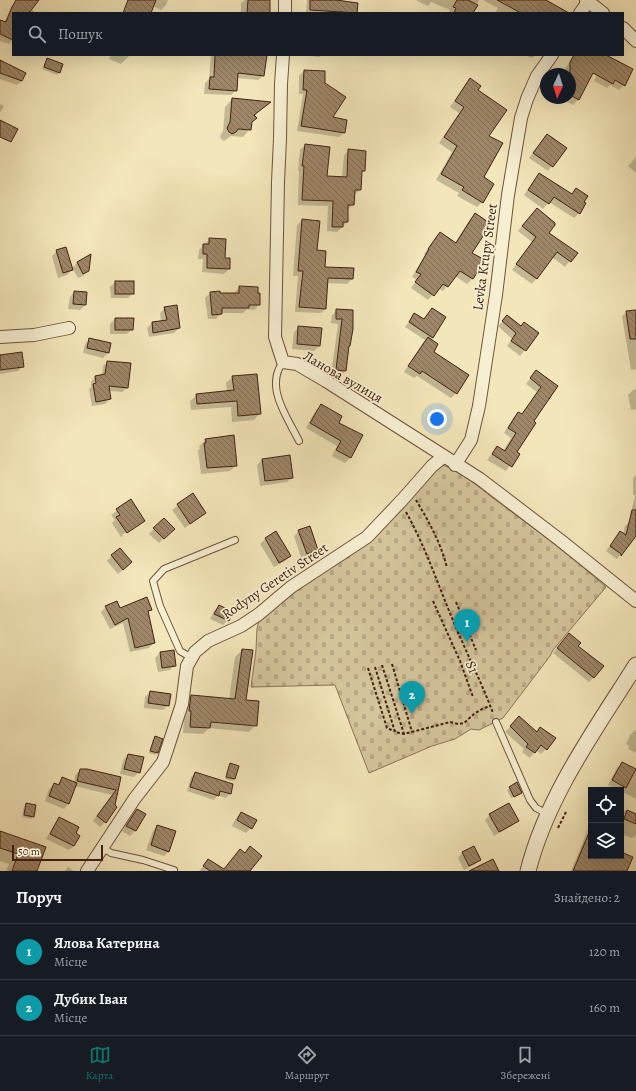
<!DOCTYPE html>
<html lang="uk">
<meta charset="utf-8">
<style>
:root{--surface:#171b24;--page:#242831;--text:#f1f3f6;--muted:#9ea1a6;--line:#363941;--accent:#0f766e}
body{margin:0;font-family:Alegreya,serif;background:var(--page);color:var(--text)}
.controls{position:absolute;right:12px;bottom:12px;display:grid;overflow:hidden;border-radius:0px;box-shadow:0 4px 16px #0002}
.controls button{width:36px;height:36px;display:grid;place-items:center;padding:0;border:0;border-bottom:1px solid var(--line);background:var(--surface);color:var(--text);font:20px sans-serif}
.compass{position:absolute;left:540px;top:68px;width:36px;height:36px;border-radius:50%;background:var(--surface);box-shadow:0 4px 16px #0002;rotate:184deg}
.scale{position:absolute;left:12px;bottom:10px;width:91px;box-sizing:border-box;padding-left:4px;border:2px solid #422111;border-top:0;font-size:11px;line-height:14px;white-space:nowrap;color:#422111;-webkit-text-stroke:3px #f7efd2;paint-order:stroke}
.you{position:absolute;left:437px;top:419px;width:14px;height:14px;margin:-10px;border:3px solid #fff;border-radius:50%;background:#1a73e8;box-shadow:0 0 0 6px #1a73e833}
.badge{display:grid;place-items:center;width:26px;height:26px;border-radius:50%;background:var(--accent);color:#fff;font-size:13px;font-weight:700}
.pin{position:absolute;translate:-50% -33px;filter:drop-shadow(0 1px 2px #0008)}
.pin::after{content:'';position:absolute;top:21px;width:14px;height:12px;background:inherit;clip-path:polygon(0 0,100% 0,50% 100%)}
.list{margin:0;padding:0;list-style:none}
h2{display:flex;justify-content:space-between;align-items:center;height:52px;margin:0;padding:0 16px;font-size:17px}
h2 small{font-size:13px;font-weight:400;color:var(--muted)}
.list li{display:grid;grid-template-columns:26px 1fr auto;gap:12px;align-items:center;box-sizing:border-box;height:56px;padding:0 16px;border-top:1px solid var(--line)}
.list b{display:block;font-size:15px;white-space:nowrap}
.list p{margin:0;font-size:13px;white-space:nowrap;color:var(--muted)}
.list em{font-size:13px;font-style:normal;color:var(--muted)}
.icon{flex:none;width:22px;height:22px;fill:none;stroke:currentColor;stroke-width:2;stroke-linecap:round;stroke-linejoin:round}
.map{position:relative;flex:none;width:636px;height:871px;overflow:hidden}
.search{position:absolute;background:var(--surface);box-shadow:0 4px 16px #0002;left:12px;right:12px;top:12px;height:44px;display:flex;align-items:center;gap:10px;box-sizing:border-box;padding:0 14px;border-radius:0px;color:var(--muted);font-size:15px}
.sheet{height:164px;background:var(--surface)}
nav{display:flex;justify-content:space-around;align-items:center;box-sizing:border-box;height:56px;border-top:1px solid var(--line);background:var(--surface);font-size:11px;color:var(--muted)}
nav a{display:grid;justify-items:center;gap:2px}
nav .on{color:var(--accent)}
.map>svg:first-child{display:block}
.cemetery{fill:url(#cemetery-stones);stroke:#8c7357}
.shadow{fill:#0003}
.building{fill:url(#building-back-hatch);stroke:#422111}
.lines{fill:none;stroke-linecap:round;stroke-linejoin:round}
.service-casing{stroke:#6e523b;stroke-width:8}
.minor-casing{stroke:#6e523b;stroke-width:14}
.tertiary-casing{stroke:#6e523b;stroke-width:17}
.path{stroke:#422111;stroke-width:2;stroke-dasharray:3 2;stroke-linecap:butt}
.service{stroke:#f7efd2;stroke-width:6}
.minor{stroke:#f7efd2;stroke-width:12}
.tertiary{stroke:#f7efd2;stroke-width:15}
.labels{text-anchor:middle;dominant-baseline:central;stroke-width:3.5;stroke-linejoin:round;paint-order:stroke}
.street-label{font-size:14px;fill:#422111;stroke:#f7efd2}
</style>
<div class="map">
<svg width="636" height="871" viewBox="0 0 636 871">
<defs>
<pattern id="cemetery-stones" width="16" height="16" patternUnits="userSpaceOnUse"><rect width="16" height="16" fill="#d5c59d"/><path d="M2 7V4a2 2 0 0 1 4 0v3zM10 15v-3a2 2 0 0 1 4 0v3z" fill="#b8a986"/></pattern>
<pattern id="building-back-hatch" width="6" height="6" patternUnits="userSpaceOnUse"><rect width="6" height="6" fill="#9e8769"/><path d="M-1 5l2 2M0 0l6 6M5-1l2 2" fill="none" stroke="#826e55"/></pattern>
</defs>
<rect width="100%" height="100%" fill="#f3e6ba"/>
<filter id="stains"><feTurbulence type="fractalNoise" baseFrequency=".005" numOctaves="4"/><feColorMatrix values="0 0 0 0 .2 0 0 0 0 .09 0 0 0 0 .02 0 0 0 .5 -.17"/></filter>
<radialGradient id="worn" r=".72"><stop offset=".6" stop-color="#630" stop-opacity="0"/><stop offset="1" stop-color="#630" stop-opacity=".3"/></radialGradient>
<path class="cemetery" d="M442,465c19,5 36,22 51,33 38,28 77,57 113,89l-53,63 -3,6 -47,62 -24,12 -8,-1 -16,10 -23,7 -63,27 -34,-88 -84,2 5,-37 1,-22 3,-10 18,-14 86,-60 66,-68z"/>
<g class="shadow">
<path d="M16,0h21l-6,9 5,4h-23v27l-4,4 -9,-3v-20l4,2 6,-14z"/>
<path d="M128,0h40l-2,5 -5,5 -8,-4 -3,7h-27z"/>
<path d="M245,0h24v13h-30l2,-2v-8z"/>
<path d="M307,0h28l22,4 -1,9h-50z"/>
<path d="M417,0h62l-7,13h-20l-3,-1 1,-2 -19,-8 -3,4 -11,-5z"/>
<path d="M483,0h61l14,13h-63l3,-5z"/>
<path d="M111,55h19l-9,9 -12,-5z"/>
<path d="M211,55h55l-3,21 -5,4 -21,-2 -1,12 -5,5 -27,-1 1,-11 4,-4z"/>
<path d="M305,55h17l-3,2z"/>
<path d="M525,55h10l-3,3z"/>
<path d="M47,59l12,13 -2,3 -15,-6z"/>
<path d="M573,59l21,10 -16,31 -5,5 -12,-7h9v-24h-8l6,-10z"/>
<path d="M0,61l24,13 -2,7 -5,4 -17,-6z"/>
<path d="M603,62l21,23 -5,5 -9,-5 -3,3 -13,-7z"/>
<path d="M304,71l20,13 7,34 13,15 -5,4 -42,-6 6,-37h-4v-18z"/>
<path d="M470,80l7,11 11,45 -6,42v24l-5,5 -20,-11 2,-3 -23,-13 16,-28 -13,-9 20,-30 -9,-6 15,-22z"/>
<path d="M232,99l37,4 -16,13 -3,13 -7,8 -12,-1 -7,5 -3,-2 -1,-3 3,-5 2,-24z"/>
<path d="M0,104l4,2 -4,7z"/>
<path d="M547,135l18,13 -17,23 -19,-13z"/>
<path d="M305,145l21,32 16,1 2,-23 5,-5 15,21 -3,2 -1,17 -6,5 -1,10 -6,5v12l-10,10 -10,-1 1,-25 -30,-1 1,-34h-1l2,-21z"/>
<path d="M636,157v16l-8,-7z"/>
<path d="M540,174l31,21 5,-5 3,23 -5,5 -25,-16 -6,7 -19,-14 11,-16z"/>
<path d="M532,214l16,19 28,20 -11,14 -13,-10 -20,27 -20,-14 20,-28 -14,-11z"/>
<path d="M475,215l-4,38 12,8 -11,18 -5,5 -12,-8 -12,15 -5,-3 -10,12 -17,-12 6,-8 -5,-3 13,-22 -1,-1 11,-16 5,-5 15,10 15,-24z"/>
<path d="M302,220l22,48 28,11 -5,5 -20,-1 -1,25 -5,5 -26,-1 3,-36h-5l4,-51z"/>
<path d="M210,239l14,20 5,10 -5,5 -22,-2 1,-13h-5l1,-9z"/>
<path d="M57,251l15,17 5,-5 13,-7 -2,14 -5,6 -5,2 -5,-9 -6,6 -9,3 -6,-22z"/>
<path d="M115,282l18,11 -5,5h-17l-1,-11z"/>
<path d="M240,287l19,18 -5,5 -7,-1 -4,4h-22l-5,6h-8l-3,-21 5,-5 25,1v-2z"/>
<path d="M74,292l11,13 -5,5 -12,-1 2,-12z"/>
<path d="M165,308l14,20 -5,5 -25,4 -2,-9 5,-5 9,-1 -1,-9z"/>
<path d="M432,309l1,28 -3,3 3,13 34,22 -11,18 -5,5 -34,-22 -3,2 -10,-6 21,-32 -20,-13 10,-13 8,6z"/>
<path d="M337,310l15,1 -7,60 -4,5 -10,-1 7,-51 -7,-1 1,-8z"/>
<path d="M636,311v58l-5,1 -9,-54 5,-4z"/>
<path d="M507,317l14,10 17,6 -18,23 -13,-10 5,-7 -14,-13z"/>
<path d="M115,319l17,10 -5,5h-17v-10z"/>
<path d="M299,327l20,19 -5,5 -22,-2 2,-17z"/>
<path d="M90,339l20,5 -2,9 -5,5 -20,-5 2,-9z"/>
<path d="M0,357l23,9 -5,5 -18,3z"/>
<path d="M108,362l19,26 -5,4 -13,-1 1,8 -5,5 -13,2 -3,-17 2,-2v-5l4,-5 7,-1 1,-10z"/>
<path d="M536,371l21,15 -25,35 -16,32 3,1 -13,17 -19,-11 10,-13 6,4 8,-13 -7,-5 9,-15 5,-5 4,2 15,-23 -11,-8z"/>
<path d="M233,377l27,36 -6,7 -22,2 -1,-15 -40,3 -1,-9 7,-6 30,-3 -1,-9z"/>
<path d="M636,389v20l-5,1 -3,-15 5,-5z"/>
<path d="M321,405l16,18 24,13 -11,22 -5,5 -13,-7 5,-10 -31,-18 10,-18z"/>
<path d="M206,440l30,25 -6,6 -29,3 -3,-24 2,-1 -1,-3z"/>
<path d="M262,460l30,18 -5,4 -27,4 -3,-21z"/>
<path d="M636,475v59l-19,25 -11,-8 14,-19 3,2 2,-8 4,-4 6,-27h-2v-17z"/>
<path d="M193,494l12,19 -20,15 -13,-18z"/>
<path d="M130,501l10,22 -18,12 1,1 -2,1 -9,-14 3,-3 -4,-5z"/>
<path d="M164,519l9,10 -14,14 -10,-9z"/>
<path d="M299,531l18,19 -5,5 -11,2 -7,-21z"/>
<path d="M276,533l14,23 -5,5 -11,6 -14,-23 5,-5z"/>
<path d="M112,556l14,11 -8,7 -11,-13z"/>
<path d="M219,606l9,14 -5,5 -13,-6 4,-8z"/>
<path d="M106,607l45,2 -4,4 7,30 -5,5 -19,4 -7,-29 -13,6 -9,-17z"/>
<path d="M565,639l12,7 17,31 -5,5 -36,-29z"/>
<path d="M242,650l3,51 11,24 -7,7 -40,-4 -6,6 -20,-1 1,-16h-2l2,-14 7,-7 38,4 6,-43z"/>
<path d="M160,653l15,12 -5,5 -12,2 -3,-14z"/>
<path d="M150,692l18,13 -5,5 -19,-2 1,-11z"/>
<path d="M519,717l17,15 4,-4 6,21 -5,5 -5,-4 -6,8 -8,-6 2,-3 -19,-17z"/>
<path d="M635,730h1v23l-8,-4 1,-3 -3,-2 4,-9z"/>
<path d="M155,737l2,16 -2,2 -6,-2 4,-14z"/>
<path d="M128,755l11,17 -5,5 -14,-3 3,-14z"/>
<path d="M622,763l14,7v29l-15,-8v-1h-3l-10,-5 9,-17z"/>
<path d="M230,765l5,14 -3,2 -7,-2 3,-12z"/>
<path d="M80,770l40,8 -6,28 -9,16 -5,5 -7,-6 19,-26 -37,-9 -7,18 -4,5 -19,-8 4,-12 5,-5 3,1 5,-7 12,5 1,-8z"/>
<path d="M196,773l34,20 -4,5 -8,-3 -4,5 -27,-9 4,-14z"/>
<path d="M517,784l2,11 -8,3 -4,-8z"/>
<path d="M27,804l6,12 -2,3 -9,-2 2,-11z"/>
<path d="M621,809l15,6v20l-4,3 -11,-4z"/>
<path d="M137,810l8,5 -10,16 -5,5 -8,-5 10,-16z"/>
<path d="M241,813l10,15 -5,5 -14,-7 4,-8z"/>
<path d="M490,815l27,6 -5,5 -18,10 -9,-16z"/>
<path d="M60,818l14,16v12l-5,4 -23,-11 9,-16z"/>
<path d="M591,822v34h30v-3l5,18h-55z"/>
<path d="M157,826l12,25 -5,5 -18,-6 7,-19z"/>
<path d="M0,832l36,39h-30l3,-7 -9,-3z"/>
<path d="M474,847l6,13 -5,4 -11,6 -6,-12 4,-5z"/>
<path d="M209,860l16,11h-26z"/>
<path d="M68,867l6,4h-9z"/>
</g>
<g class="building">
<path d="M16,0h23l-10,13h-16v27l-13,-6v-14l6,2 6,-15z"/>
<path d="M128,0h28l-5,13h-28z"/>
<path d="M248,0h22v13h-23z"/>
<path d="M310,0h26l22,3 -1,10 -47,-3z"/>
<path d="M457,0h11l10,5 -5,8h-19l2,-5 -3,-1z"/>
<path d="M497,0h49l23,13h-48z"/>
<path d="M215,55h52l-3,21 -26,-3 -1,18 -28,-2 1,-12h4z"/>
<path d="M574,55h32l27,14 -8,17 -10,-6 -2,4 -20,-11 -14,27 -9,-5v-33z"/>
<path d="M47,58l16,6 -3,9 -16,-6z"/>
<path d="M0,60l26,13 -4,8 -22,-8z"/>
<path d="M304,70l21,1v12l21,14 -13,20 14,3 -2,13 -44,-7 6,-36h-4z"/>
<path d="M470,78l11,8 -3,4 29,20 -18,26 14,7 -19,34 10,7 -11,19 -21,-13 2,-3 -23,-13 16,-28 -13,-9 20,-30 -9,-6z"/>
<path d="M232,98l39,4 -17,13 3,3 -5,4 -1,8 -13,-1 -2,3 -4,2 -3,-2 -2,-4 3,-6z"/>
<path d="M0,120l18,9 -7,13 -11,-5z"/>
<path d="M547,134l20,14 -14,19 -20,-14z"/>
<path d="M305,144l25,3 -3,29 20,1 1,-28 18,2 -1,20h-3l-1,19h-6l-1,15h-6v17h-5v5h-11l1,-26 -31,-1 2,-34h-2z"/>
<path d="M539,173l33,21 4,-6 12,8 -4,6 2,1 -6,11 -26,-17 -5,7 -21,-14z"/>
<path d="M537,208l18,15v2l-6,8 29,20 -7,9 -14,-10 -20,27 -21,-15 20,-27 -14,-11z"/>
<path d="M475,213l16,11 -19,29 13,7 -12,19 -13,-8 -12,16 -5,-3 -9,12 -19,-14 6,-8 -5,-2 13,-23h-1l12,-17 16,11z"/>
<path d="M302,219l18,2 -3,29 9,1 -1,16 29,1 -1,11 -25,-1 -2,31 -27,-2 4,-36h-5z"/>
<path d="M209,238l17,1 -1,19h5v11l-23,-1v-14h-4v-10h6z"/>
<path d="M66,247l7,23 -10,3 -7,-23z"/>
<path d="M91,254l-2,17 -6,3 -6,-12z"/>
<rect x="115" y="281" width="19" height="13"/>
<path d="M239,286l19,1v6h2v12h-11v3h-27v6l-10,1 -2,-23 10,-1v2h19z"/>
<path d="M74,291l13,1 -1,13 -13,-1z"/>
<path d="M177,305l3,23 -27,5 -1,-11 15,-2 -3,-13z"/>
<path d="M432,308l14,9 -13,21 -24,-16 5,-9 10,6z"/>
<path d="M336,309l17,1v19l-3,17h-1l-3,25 -10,-1 6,-51h-6z"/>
<path d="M636,310v29h-6l-4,-28z"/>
<path d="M507,315l14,11 3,-4 15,11 -13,18 -15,-10 5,-8 -14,-12z"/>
<path d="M115,318h19l-1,12h-18z"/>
<path d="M298,326l24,2 -2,18 -23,-2z"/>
<path d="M428,337l10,7 -4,8 35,23 -12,19 -35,-23 -2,3 -12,-8z"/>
<path d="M89,338l22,5 -2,10 -22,-5z"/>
<path d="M22,352l2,15 -24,3v-15z"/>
<path d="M107,361l24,2 -3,25 -19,-2 2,13 -15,3 -3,-18 3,-1 -1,-7 10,-2z"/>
<path d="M536,370l22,16 -24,35 2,2 -19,29 3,2 -8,13 -20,-13 5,-8 8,5 11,-18 -8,-5 10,-16 4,2 19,-27 -11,-9z"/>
<path d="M257,374l4,40 -23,2 -1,-15 -40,3 -1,-10 38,-4 -2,-14z"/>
<path d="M321,404l21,12 -3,7 24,12 -12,23 -15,-8 5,-9 -31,-18z"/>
<path d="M234,435l3,31 -30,2 -3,-25h2l-1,-4z"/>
<path d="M290,455l3,23 -28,3 -3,-22z"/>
<path d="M193,493l13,20 -16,11 -13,-20z"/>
<path d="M131,499l14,22 -18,12 -11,-16 4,-2 -4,-6z"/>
<path d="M632,510h4v26l-15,20v-2l-11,-8 10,-15 6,4z"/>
<path d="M164,518l11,11 -11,10 -11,-11z"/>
<path d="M310,526l8,24 -11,4 -9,-24z"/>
<path d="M276,531l15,25 -12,7 -14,-25z"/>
<path d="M120,548l12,14 -9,8 -12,-15z"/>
<path d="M147,597l5,13 -4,1 7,32 -20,5 -7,-30 -13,7 -10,-19 12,-5 3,7z"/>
<path d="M219,605l14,7 -4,9 -15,-7z"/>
<path d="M569,633l12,10 -3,3 26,20 -10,12 -37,-30z"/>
<path d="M242,649l11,1 -7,50 13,1 -2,25 -46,-4 -1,6 -20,-1 1,-16h-2l2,-16 44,4z"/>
<path d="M174,650l2,16 -14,2 -2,-16z"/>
<path d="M150,691l21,3 -2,12 -21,-3z"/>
<path d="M519,716l18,16 3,-5 16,11 -9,12 -6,-5 -6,8 -9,-6 2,-3 -18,-18z"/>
<path d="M155,736l8,3 -5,14 -8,-2z"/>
<path d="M128,754l16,3 -4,16 -16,-4z"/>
<path d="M622,762l14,7 -10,19 -14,-8z"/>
<path d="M230,763l9,3 -4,13 -9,-2z"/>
<path d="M80,769h7l34,8 -6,28 2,2 -11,16 -9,-7 19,-26 -39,-9z"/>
<path d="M195,772l38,12 -2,10 -11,-3 -1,5 -29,-9z"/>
<path d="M62,777l15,6 -8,21 -20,-8 5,-13 5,2z"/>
<path d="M517,782l5,11 -8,4 -5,-10z"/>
<path d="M26,803l10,2 -2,12 -10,-2z"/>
<path d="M509,803l10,18 -20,11 -10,-18z"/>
<path d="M137,809l9,5 -10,17 -10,-5z"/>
<path d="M627,810l9,4v10l-12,-5z"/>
<path d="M241,812l16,8 -5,9 -15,-9z"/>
<path d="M59,817l20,10 -3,6 4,3 -6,10 -24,-12z"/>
<path d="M157,825l19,6 -7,21 -18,-7z"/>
<path d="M591,828v28h30v-4l12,5 -6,14h-54z"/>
<path d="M0,831l46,16 -9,24h-25l6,-17 -18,-6z"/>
<path d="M250,846l12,10 -12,15h-40l-7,-5 5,-7 16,10 16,-20 5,4z"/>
<path d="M474,846l7,14 -12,6 -7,-14z"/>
<path d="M493,859l6,12h-30z"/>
</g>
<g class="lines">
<defs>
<g id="service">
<path d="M283,362c-19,25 5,56 16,79"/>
<path d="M192,658l-12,-7 -20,-45 -7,-25 11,-12 71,-29"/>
<path d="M496,722l34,78 6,8 12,6"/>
<path d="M102,847l9,6 32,7 31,10"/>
</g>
<g id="minor">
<path d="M586,0l17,13"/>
<path d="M285,13v-13"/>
<path d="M580,13l8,-11"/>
<path d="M623,28l13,13"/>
<path d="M283,55l-2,29 -1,55 -2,43 -3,155 8,25 14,2 29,17 154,98 80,61 76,61"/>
<path d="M0,337l34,-2 35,-7"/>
<path d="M455,465l16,-25 8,-34 17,-111 12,-100 13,-77 6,-19 10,-23 15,-21"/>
<path d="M87,871l48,-73 28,-36 19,-58 5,-38 8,-14 13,-11 33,-15 18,-12 32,-27 76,-50 36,-38 29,-33 11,-9"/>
</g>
<path id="tertiary" d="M528,871c19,-75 67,-141 108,-206"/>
</defs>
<use href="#service" class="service-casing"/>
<use href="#minor" class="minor-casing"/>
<use href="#tertiary" class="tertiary-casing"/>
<g class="path">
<path d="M416,500c13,22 25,43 31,68"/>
<path d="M406,512c19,34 31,70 46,106 13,32 29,63 41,95"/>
<path d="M433,601l27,60 13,36"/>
<path d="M456,602l20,48"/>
<path d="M392,664l20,68"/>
<path d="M382,665l22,69"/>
<path d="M375,667l20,65 9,2 46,-12 8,2 6,-1 10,-9 8,-5 8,-3"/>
<path d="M368,668l19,60 7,3"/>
<path d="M558,828l8,-16"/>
</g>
<use href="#service" class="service"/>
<use href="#minor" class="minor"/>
<use href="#tertiary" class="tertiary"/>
</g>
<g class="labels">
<g class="street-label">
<text transform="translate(485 257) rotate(-82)">Levka Krupy Street</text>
<text transform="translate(343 377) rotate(30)">Ланова вулиця</text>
<text transform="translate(275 581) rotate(-34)">Rodyny Geretiv Street</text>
<text transform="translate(472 667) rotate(69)">S1</text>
</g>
</g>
<rect width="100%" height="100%" filter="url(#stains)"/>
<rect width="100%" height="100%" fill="url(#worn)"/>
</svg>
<div class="controls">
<button><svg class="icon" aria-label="locate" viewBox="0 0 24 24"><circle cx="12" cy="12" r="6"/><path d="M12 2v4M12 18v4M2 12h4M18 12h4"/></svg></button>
<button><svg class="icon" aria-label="layers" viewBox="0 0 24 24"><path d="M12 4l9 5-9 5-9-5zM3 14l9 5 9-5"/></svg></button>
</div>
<svg class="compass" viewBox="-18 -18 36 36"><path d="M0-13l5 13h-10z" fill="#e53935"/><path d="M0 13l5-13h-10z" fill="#9ea1a6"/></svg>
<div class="scale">50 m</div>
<div class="you"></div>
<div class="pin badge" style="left:467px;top:642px;background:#0f9aa8">1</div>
<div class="pin badge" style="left:412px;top:714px;background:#0f9aa8">2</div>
<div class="search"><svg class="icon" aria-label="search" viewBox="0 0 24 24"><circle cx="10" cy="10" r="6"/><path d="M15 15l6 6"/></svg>Пошук</div>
</div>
<section class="sheet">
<h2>Поруч<small>Знайдено: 2</small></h2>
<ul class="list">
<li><span class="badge" style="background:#0f9aa8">1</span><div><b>Ялова Катерина</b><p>Місце</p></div><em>120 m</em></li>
<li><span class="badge" style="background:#0f9aa8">2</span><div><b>Дубик Іван</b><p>Місце</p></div><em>160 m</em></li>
</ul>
</section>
<nav>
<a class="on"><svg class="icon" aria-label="map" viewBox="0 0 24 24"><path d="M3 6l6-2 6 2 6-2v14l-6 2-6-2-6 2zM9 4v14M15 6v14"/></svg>Карта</a>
<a><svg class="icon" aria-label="directions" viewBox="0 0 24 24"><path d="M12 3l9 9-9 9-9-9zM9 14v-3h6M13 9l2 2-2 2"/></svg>Маршрут</a>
<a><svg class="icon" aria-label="saved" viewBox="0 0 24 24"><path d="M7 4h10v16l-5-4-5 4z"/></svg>Збережені</a>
</nav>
